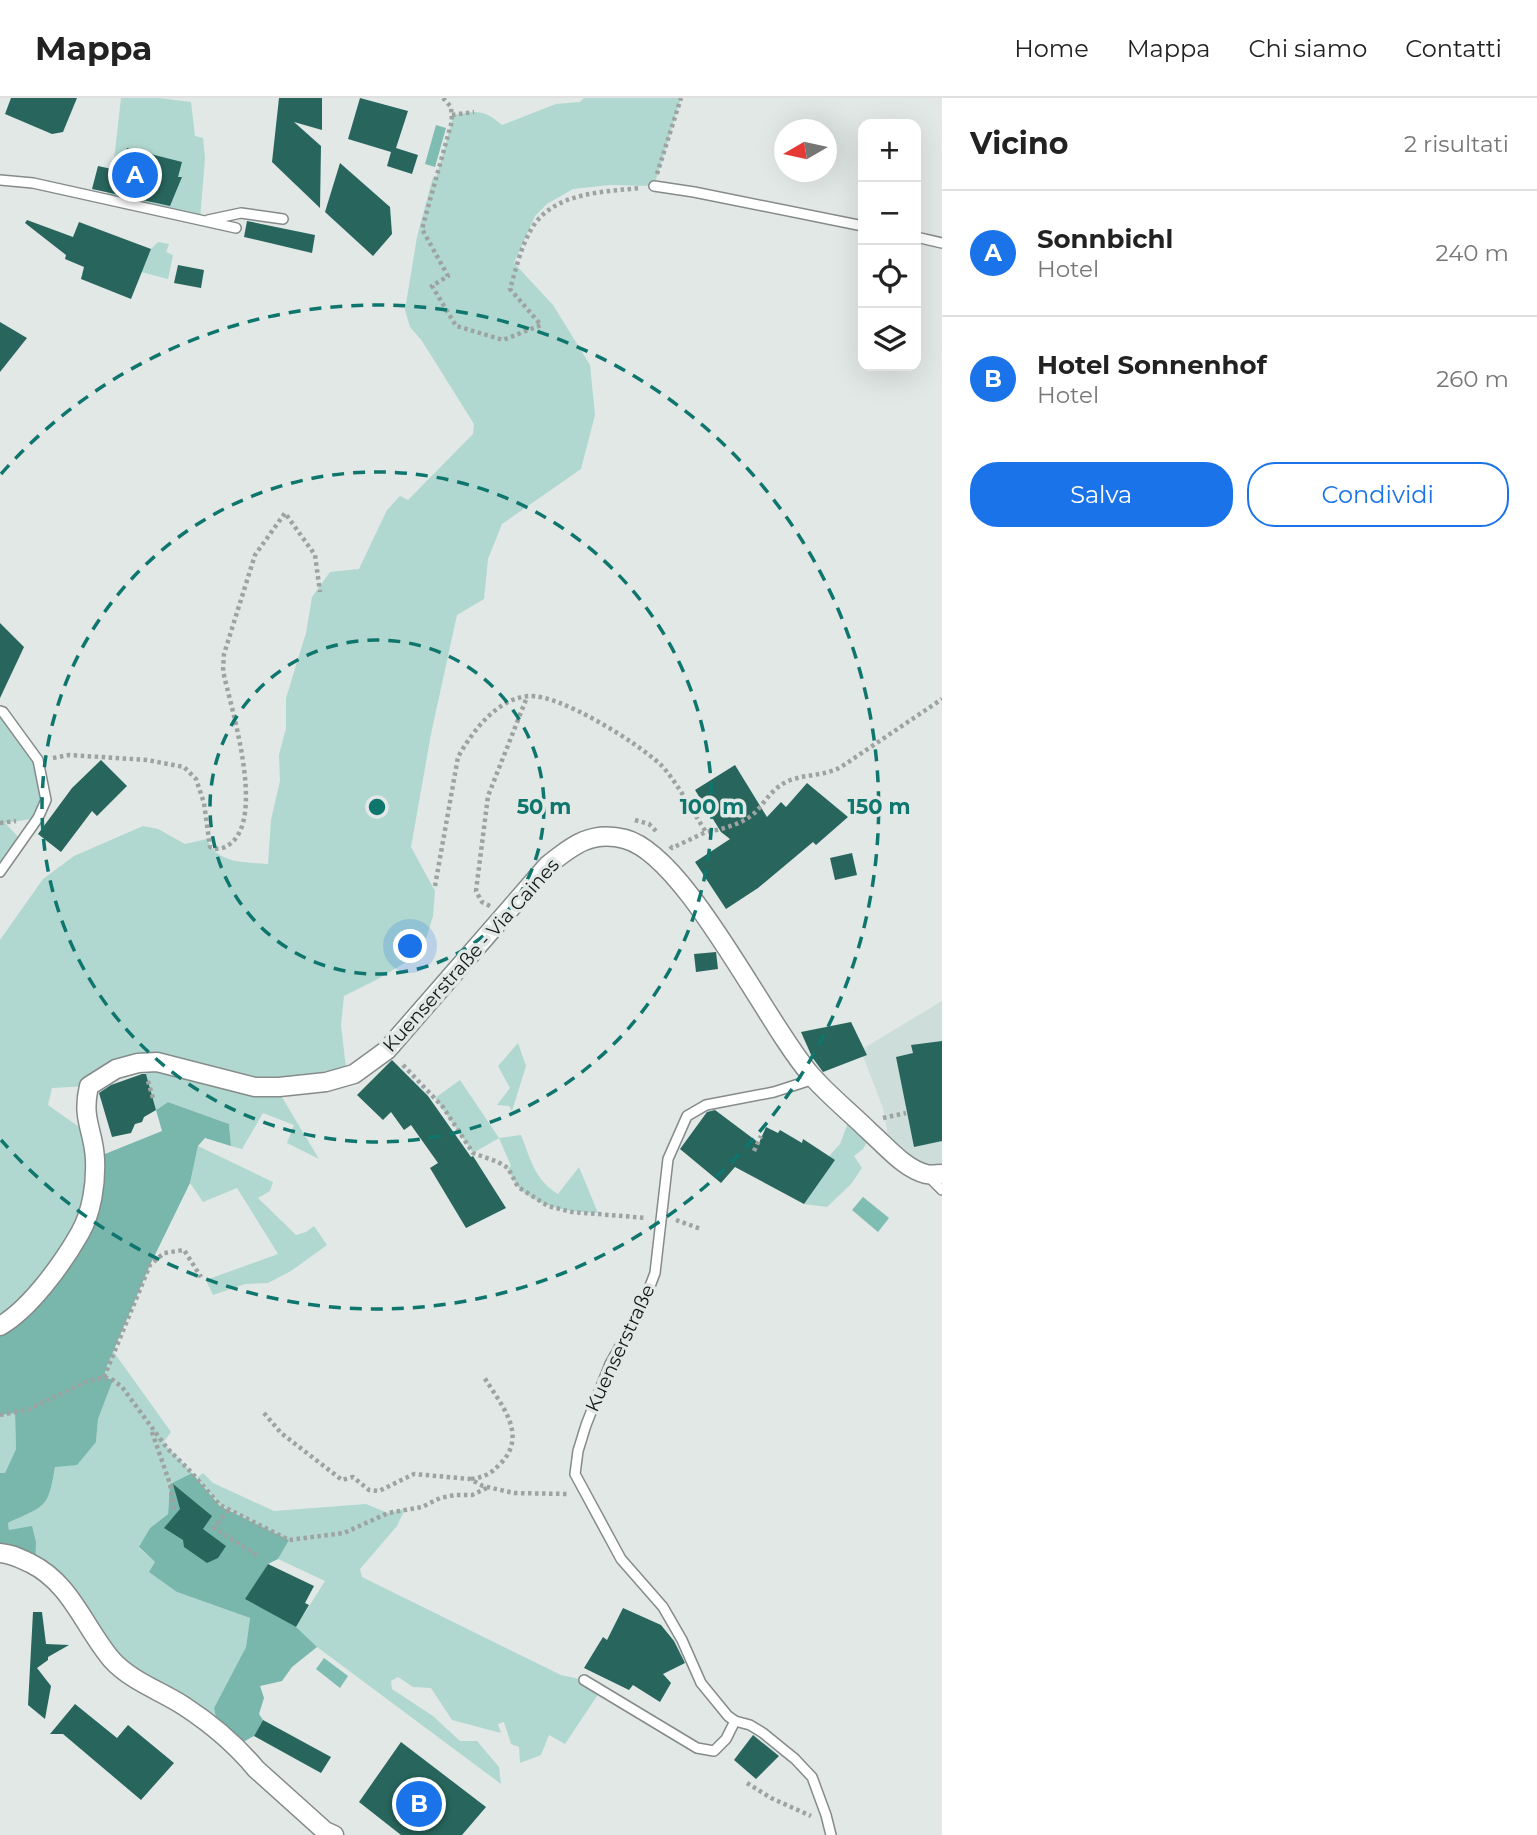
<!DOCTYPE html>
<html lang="it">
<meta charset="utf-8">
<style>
:root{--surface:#fff;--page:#f2f2f2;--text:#222;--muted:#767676;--line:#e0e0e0;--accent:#1a73e8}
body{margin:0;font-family:Montserrat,sans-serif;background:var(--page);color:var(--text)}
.controls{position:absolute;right:21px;top:21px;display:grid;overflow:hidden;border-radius:14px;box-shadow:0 7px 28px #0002}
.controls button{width:63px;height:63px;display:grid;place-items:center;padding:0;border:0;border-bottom:2px solid var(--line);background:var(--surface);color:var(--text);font:35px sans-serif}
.compass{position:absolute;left:774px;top:21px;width:63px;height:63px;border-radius:50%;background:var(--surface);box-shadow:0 7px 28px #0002;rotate:261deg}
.you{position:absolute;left:411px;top:849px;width:24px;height:24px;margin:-18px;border:5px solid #fff;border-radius:50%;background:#1a73e8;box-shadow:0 0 0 10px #1a73e833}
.badge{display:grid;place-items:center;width:46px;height:46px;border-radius:50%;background:var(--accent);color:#fff;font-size:23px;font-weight:700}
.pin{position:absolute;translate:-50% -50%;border:4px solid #fff;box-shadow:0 2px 7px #0006}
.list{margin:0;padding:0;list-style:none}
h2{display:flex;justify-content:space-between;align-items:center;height:91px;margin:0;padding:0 28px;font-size:30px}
h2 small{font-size:23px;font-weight:400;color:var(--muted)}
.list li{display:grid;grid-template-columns:46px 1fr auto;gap:21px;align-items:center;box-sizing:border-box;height:126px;padding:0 28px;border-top:2px solid var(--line)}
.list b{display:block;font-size:26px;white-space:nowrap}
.list p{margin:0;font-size:23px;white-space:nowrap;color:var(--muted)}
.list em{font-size:23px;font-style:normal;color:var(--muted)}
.actions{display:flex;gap:14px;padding:21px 28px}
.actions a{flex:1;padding:16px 0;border:2px solid var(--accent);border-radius:28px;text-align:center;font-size:24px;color:var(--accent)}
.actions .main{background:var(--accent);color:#fff}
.icon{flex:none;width:38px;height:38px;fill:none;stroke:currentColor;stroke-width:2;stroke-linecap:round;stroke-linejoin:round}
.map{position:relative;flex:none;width:942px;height:1737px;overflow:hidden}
header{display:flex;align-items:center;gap:42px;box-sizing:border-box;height:98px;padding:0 35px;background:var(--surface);border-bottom:2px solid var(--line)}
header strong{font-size:33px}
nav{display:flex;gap:38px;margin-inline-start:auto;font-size:24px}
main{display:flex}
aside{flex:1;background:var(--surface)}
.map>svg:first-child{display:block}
.built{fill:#cdddda}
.green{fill:#b1d8d0}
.forest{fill:#79b7ac}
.water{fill:#7fbcb1}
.building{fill:#28665d}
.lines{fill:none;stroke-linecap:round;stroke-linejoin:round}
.lane-casing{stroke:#858b8a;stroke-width:12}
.street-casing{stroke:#858b8a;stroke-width:21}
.path{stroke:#9da3a1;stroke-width:4.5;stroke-dasharray:3.5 3.5;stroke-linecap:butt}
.lane{stroke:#fff;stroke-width:9}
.street{stroke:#fff;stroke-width:18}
.ring{fill:none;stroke:#0f766e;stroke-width:3.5;stroke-dasharray:12 9}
.labels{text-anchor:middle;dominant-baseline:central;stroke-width:7;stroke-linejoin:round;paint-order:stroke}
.street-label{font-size:19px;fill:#151817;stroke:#e1e8e6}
.centre{fill:#0f766e;stroke:#e1e8e6;stroke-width:3.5}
.ring-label{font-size:21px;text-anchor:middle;font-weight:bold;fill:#0f766e;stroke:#e1e8e6;stroke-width:7;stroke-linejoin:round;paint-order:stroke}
</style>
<header>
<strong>Mappa</strong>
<nav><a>Home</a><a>Mappa</a><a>Chi siamo</a><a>Contatti</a></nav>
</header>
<main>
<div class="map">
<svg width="942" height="1737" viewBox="0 0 942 1737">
<rect width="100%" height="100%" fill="#e1e8e6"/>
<path class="built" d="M942,903v173l-51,-23 -8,-43 -20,-52 4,-2 -3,-6z"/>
<g class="green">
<path d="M121,0h37l33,4 4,34 8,2 2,20 -5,62 -94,-21 7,-30z"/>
<path d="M584,0h97l-27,88 -44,-1 -37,4 -26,15 -12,12 -21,47 39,42 37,60 5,50 -14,54 -79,55 -14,35 -4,40 -27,16 -26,119 -20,113 24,44 -2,25 -8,26 -17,19 -32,19 -32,16 -3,29 6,52 -67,17 39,65 -32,-16 7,-18 -31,-12 -21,36 -11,-3 -2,-22 -61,-22 -12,8 -13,-47 -54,23 -37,2 -4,17 41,29 6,24 -14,73 -81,95v-386l43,-61 31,-23 69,-30 15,3 27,15 22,-5c9,25 39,23 61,25l3,-44 9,-39 -1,-26 7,-27v-30l20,-65 6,-36 18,-25 29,-3 28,-59 13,-14 8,4 65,-66 1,-10 -52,-83 -12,-14 -5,-17 12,-73 16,-60 3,1 16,-57v-6c23,-4 31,-7 50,10l54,-21 24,-2z"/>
<path d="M158,144l11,2 -3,8 7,3 -5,24 -27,-7 10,-23z"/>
<path d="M0,616l38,46 8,40 -8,18 -33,5 17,18 -22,31z"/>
<path d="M518,945l8,23 -14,45 -3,-5 -12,-1 13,-17 -12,-22z"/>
<path d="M460,982l39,58 22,-3c10,25 13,44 37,59l21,-27 19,46c-27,-1 -58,-5 -79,-25 -5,-5 -8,-14 -11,-20l3,-2 -12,-28 -26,15 -38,-55z"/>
<path d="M848,1025l19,19 -4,7 -9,7 8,12 -11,16 -24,23 -23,-3 27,-40 -2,-8 11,-12z"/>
<path d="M198,1048l75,36 -3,9 -12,7 38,37 10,-3 8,-6 13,19 -36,26 -23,12 -23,1 -32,11 -7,-15 72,-26 -41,-66 -34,14 -13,-19z"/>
<path d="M113,1253l58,81 -8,11 29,30 -22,11 -2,30 -18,14 -11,20 16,14 22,30 73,26 -4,29 -32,61 5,26 -88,-58 -122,-146 -1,-7c38,-18 40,-14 47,-56l41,-25 2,-23 15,-39 -9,-3z"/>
<path d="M15,1314l1,37 -11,24h-5v-58z"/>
<path d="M203,1375l10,10 61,28 92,-7 22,9 17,-4 -8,17 -37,43 2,8 199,98 23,5 17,10 -36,54 -16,-9 -8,20 -21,8 -1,-16 -8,-3 -7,-22 -6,2 3,9 -49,-13 -21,-32 -18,-1 -15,-10 -7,4 1,8 41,27 27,25h17l22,26 2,17 -192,-143 -13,-14 29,-46 -47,-22 10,-19 -68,-35 -23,-27z"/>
</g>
<g class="forest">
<path d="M168,1004l61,22 2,22 -26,-8 -7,8 -8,37 -40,82 -43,101 -3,11 9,3 -15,39 -2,23 -19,23 -22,2c-7,42 -9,38 -47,56l1,7 23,-4 4,16 -1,23 -35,-12v-80h5l11,-24 -1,-36 -15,2v-89l81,-95 14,-73 67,-27 -6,-21z"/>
<path d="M192,1375l28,33 69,34 -11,19 -10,5 -22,35 50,28 21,20 -25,20 -10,14 -22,5 4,12 -5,16 4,6 -9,16 -20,11 -15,-13 -5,-26 32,-61 4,-29 -73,-26 -28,-20 6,-10 -16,-15 11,-19 18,-14 2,-30z"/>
</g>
<g class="water">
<path d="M436,27l10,3 -11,39 -10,-3z"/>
<path d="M863,1099l26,21 -11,14 -26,-22z"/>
<path d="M324,1560l24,18 -8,12 -24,-19z"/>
</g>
<g class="building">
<path d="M11,0h66l-14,34 -11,2 -47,-20z"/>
<path d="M279,0h43v32l-28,-8 27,24 -1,62 -48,-46z"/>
<path d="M360,0l48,13 -12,37 22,7 -6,19 -25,-8 4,-14 -43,-13z"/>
<path d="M127,50l55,14 -4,15h4l-12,29 -78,-17 6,-23 23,5z"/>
<path d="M340,65l50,44 2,27 -19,22 -48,-44z"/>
<path d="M27,122l46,17 6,-15 72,27 -20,50 -50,-20 3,-12 -19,-8 1,-4 -41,-32z"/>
<path d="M247,123l68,14 -3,18 -68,-16z"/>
<path d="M178,167l26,5 -3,18 -27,-5z"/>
<path d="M0,224l27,16 -27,34z"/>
<path d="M0,525l24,24 -24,51z"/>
<path d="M101,662l26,26 -30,30 -5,-5 -31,41 -23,-18 34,-46z"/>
<path d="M735,667l32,52 14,-15 5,5 21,-24 41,34 -32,28 -3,-3 -55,46 -32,21 -31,-47 35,-23 -9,-7 -26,-42z"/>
<path d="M852,755l5,22 -22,5 -5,-22z"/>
<path d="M716,854l2,17 -22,3 -2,-18z"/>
<path d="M851,924l16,33 -44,17 -11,-15 -11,-25z"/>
<path d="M942,943v100l-28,6 -18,-90 17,-4 -2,-8z"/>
<path d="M392,962l36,36 43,61 2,-1 33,52 -40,20 -36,-60 8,-5 -27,-38 -7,5 -13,-18 -8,8 -26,-25z"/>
<path d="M142,976h4l10,36 -12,7 -2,5 -7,2 -4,9 -19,4 -13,-44 12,-8z"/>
<path d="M715,1012l44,33 7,-16 12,6 2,-3 22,13 1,-4 32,21 -31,44 -69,-37 -14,16 -41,-34 27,-37z"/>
<path d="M173,1386l39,32 -9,13 23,17 -8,12 -11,5 -23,-16 -1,-7 -19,-12 16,-19z"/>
<path d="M268,1466l46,22 -9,17 4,2 -13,22 -51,-28z"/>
<path d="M623,1510l38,17 13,16 11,22 -22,11 8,9 -11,19 -27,-17 -4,5 -45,-22 19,-31 4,3z"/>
<path d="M33,1514h9l4,32 23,1 -21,12v3l-11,8 14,18 -6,33 -17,-14z"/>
<path d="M75,1606l42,34 11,-13 46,38 -33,37 -78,-66h-13z"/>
<path d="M263,1622l68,37 -10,16 -67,-37z"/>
<path d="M753,1637l26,21 -23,23 -22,-19z"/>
<path d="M401,1644l85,65 -24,28h-61l-42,-33z"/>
</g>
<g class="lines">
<defs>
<g id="lane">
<path d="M0,82l33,3 203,45"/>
<path d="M654,88l40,6 169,34"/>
<path d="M208,122l33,-7 42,6"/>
<path d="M916,139l26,6"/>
<path d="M0,613l3,1 35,48 8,40 -8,18 -38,54"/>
<path d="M814,981l-40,13 -68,13 -19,11 -19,43 -13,114 -13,34 -32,57 -24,61 -8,26 -3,23 46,85 42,48 19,33 19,43 27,33 7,5 15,4 13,8 32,26 17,18 14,38 5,20"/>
<path d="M927,1077l15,15"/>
<path d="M584,1582l113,68 17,3 12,-12 9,-18"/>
</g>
<g id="street">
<path d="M0,1228c30,-17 63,-63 80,-93 12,-21 16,-50 15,-73 -1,-30 -14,-40 -6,-74l27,-17 22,-6 19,-1 98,25h24l47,-5 28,-8 33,-24 161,-185c25,-20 44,-35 77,-26 61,16 141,184 185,235 18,21 41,39 61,59 16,14 34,36 55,41 5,1 11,0 16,0"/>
<path d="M0,1455c12,1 19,5 30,10 41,20 54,64 82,97 19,21 49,31 72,46 26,17 53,40 72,63l69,62 9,4"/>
</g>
</defs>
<use href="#lane" class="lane-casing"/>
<use href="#street" class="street-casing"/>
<g class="path">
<path d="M443,0l8,9 1,14 -30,108 26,47 -16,10 24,40 47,14 38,-15 -31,-36c6,-20 11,-43 22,-61 22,-36 71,-36 108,-40"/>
<path d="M452,17l22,-3"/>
<path d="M657,76l24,-76"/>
<path d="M53,660l16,-3 16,1 62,4 37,7 12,12 8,24 6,44c7,3 13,2 20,-3 36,-27 1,-136 -7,-173l1,-17 31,-99 30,-42 30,42 5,37"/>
<path d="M635,722l14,4 8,8"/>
<path d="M0,725l16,-2"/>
<path d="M670,748l2,2 34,-16"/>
<path d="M435,788l23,-129c14,-25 39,-59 71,-61 31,-2 109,47 132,69 14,14 33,49 45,67 18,-3 42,-9 54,-25 8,-10 15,-20 28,-26 17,-7 37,-5 53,-14l101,-68"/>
<path d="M490,808l-8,-4 -6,-11 12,-95 39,-99"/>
<path d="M403,967l40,42 30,46 25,9 10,6 10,19 30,19 24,6 75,6"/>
<path d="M148,983l5,17"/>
<path d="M883,1020l23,-5"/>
<path d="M754,1053l7,-15"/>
<path d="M676,1122l25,9"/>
<path d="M104,1279l46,-112 14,-12 20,-3 17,27"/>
<path d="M264,1315l17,20 61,47 11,-3 16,13 10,1 35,-17 56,5 13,7 31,7 55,1"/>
<path d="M0,1317l27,-5 59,-28 18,-5 9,3 9,7 45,61 25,25 28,32 69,35 55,-7 44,-20 34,-6 18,-9 15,-3h17l17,-8"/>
<path d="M152,1334l18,52 4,26"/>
<path d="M471,1381c13,-2 20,-5 29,-15 29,-29 1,-59 -16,-87"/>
<path d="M228,1412l-14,18 44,28"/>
<path d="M747,1685l24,15 40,18"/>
</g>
<use href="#lane" class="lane"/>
<use href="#street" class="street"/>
</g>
<g class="ring">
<circle cx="377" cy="709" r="167"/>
<circle cx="377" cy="709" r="335"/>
<path d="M1 376A502 502 0 1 1 1 1042"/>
</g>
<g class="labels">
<g class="street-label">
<text transform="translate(471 857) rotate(-48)">Kuenserstraße - Via Caines</text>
<text transform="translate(620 1250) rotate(-65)">Kuenserstraße</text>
</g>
</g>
<circle cx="377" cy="709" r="10" class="centre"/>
<g class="ring-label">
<text x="544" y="716">50 m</text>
<text x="712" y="716">100 m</text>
<text x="879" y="716">150 m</text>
</g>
</svg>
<div class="controls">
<button>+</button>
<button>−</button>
<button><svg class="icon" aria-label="locate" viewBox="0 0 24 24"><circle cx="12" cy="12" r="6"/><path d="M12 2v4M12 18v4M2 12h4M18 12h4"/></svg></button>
<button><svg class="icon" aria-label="layers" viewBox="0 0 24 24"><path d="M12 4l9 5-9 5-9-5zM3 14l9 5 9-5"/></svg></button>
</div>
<svg class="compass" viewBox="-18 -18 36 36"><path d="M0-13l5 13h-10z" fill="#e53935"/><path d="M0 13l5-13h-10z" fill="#767676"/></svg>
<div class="you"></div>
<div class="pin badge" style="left:135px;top:77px">A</div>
<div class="pin badge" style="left:419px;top:1706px">B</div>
</div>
<aside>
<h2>Vicino<small>2 risultati</small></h2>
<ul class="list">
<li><span class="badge">A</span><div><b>Sonnbichl</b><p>Hotel</p></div><em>240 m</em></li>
<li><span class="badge">B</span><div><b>Hotel Sonnenhof</b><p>Hotel</p></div><em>260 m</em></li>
</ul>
<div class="actions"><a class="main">Salva</a><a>Condividi</a></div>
</aside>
</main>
